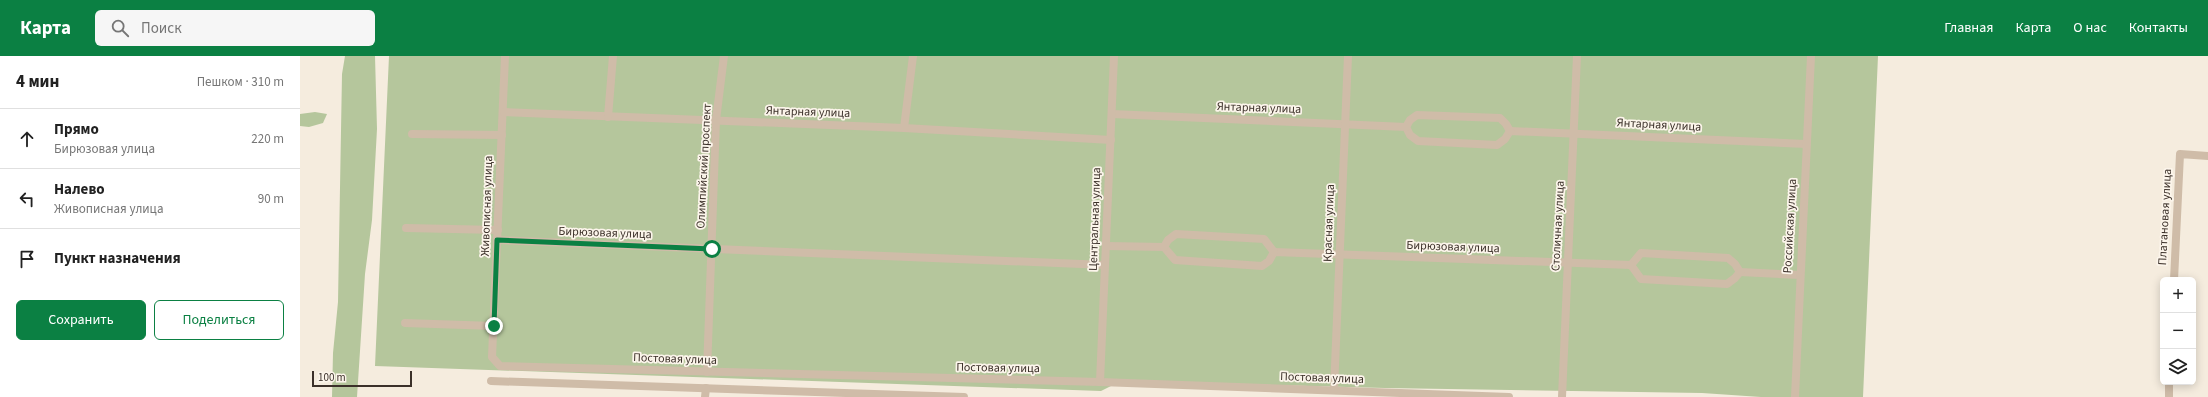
<!DOCTYPE html>
<html lang="ru">
<meta charset="utf-8">
<style>
:root{--surface:#fff;--page:#f6f6f6;--text:#222;--muted:#767676;--line:#e0e0e0;--accent:#0b8043}
body{margin:0;font-family:"Source Sans 3",sans-serif;background:var(--page);color:var(--text)}
.controls{position:absolute;right:12px;bottom:12px;display:grid;overflow:hidden;border-radius:6px;box-shadow:0 2px 10px #0003}
.controls button{width:36px;height:36px;display:grid;place-items:center;padding:0;border:0;border-bottom:1px solid var(--line);background:var(--surface);color:var(--text);font:20px sans-serif}
.scale{position:absolute;left:12px;bottom:10px;width:100px;box-sizing:border-box;padding-left:4px;border:2px solid #3b3029;border-top:0;font-size:11px;line-height:14px;white-space:nowrap;color:#3b3029;-webkit-text-stroke:3px #fcf5eb;paint-order:stroke}
.stop{position:absolute;width:12px;height:12px;margin:-9px;border:3px solid #0b8043;border-radius:50%;background:#fff}
.stop.end{background:#0b8043;border-color:#fff;box-shadow:0 1px 4px #0008}
.list{margin:0;padding:0;list-style:none}
h2{display:flex;justify-content:space-between;align-items:center;height:52px;margin:0;padding:0 16px;font-size:17px}
h2 small{font-size:13px;font-weight:400;color:var(--muted)}
.list li{display:grid;grid-template-columns:26px 1fr auto;gap:12px;align-items:center;box-sizing:border-box;height:60px;padding:0 16px;border-top:1px solid var(--line)}
.list b{display:block;font-size:15px;white-space:nowrap}
.list p{margin:0;font-size:13px;white-space:nowrap;color:var(--muted)}
.list em{font-size:13px;font-style:normal;color:var(--muted)}
.actions{display:flex;gap:8px;padding:12px 16px}
.actions a{flex:1;padding:9px 0;border:1px solid var(--accent);border-radius:6px;text-align:center;font-size:14px;color:var(--accent)}
.actions .main{background:var(--accent);color:#fff}
.icon{flex:none;width:22px;height:22px;fill:none;stroke:currentColor;stroke-width:2;stroke-linecap:round;stroke-linejoin:round}
.map{position:relative;flex:none;width:1908px;height:341px;overflow:hidden}
header{display:flex;align-items:center;gap:24px;box-sizing:border-box;height:56px;padding:0 20px;background:var(--accent);color:#fff}
header strong{font-size:19px}
nav{display:flex;gap:22px;margin-inline-start:auto;font-size:14px}
.search{width:280px;height:36px;background:var(--page);display:flex;align-items:center;gap:10px;box-sizing:border-box;padding:0 14px;border-radius:6px;color:var(--muted);font-size:15px}
main{display:flex}
aside{flex:1;background:var(--surface)}
.map>svg:first-child{display:block}
.green{fill:#b5c69c}
.lines{fill:none;stroke-linecap:round;stroke-linejoin:round}
.street{stroke:#cfbca8;stroke-width:8}
.route{stroke:#0b8043;stroke-width:5}
.labels{text-anchor:middle;dominant-baseline:central;stroke-width:3.5;stroke-linejoin:round;paint-order:stroke}
.street-label{font-size:12px;fill:#3b3029;stroke:#fcf5eb}
</style>
<header>
<strong>Карта</strong>
<div class="search"><svg class="icon" aria-label="search" viewBox="0 0 24 24"><circle cx="10" cy="10" r="6"/><path d="M15 15l6 6"/></svg>Поиск</div>
<nav><a>Главная</a><a>Карта</a><a>О нас</a><a>Контакты</a></nav>
</header>
<main>
<aside>
<h2>4 мин<small>Пешком · 310 m</small></h2>
<ul class="list">
<li><svg class="icon" aria-label="ahead" viewBox="0 0 24 24"><path d="M12 20V5M6 11l6-6 6 6"/></svg><div><b>Прямо</b><p>Бирюзовая улица</p></div><em>220 m</em></li>
<li><svg class="icon" aria-label="left" viewBox="0 0 24 24"><path d="M17 20v-9H6M10 6l-5 5 5 5"/></svg><div><b>Налево</b><p>Живописная улица</p></div><em>90 m</em></li>
<li><svg class="icon" aria-label="arrive" viewBox="0 0 24 24"><path d="M6 21V4h12l-3 4 3 4H6"/></svg><div><b>Пункт назначения</b></div></li>
</ul>
<div class="actions"><a class="main">Сохранить</a><a>Поделиться</a></div>
</aside>
<div class="map">
<svg width="1908" height="341" viewBox="0 0 1908 341">
<rect width="100%" height="100%" fill="#f5ecde"/>
<g class="green">
<path d="M45,0h30l2,73 -5,91 -7,54 -8,123h-25l1,-44 5,-51 4,-228z"/>
<path d="M89,0h1489l-15,341h-102l-59,-4 -317,-5 -264,-7 -20,10 -726,-25z"/>
<path d="M15,56l12,2 -4,9 -14,4 -9,-1v-12z"/>
</g>
<g class="lines">
<g class="street">
<path d="M205,0l-13,301 8,9 600,16 409,15"/>
<path d="M204,56l400,16 207,12"/>
<path d="M812,58l294,13 4,8 8,6 79,4 8,-6 5,-8 296,13"/>
<path d="M308,61l5,-61"/>
<path d="M1106,71l4,-7 7,-5 83,3 6,6 4,7"/>
<path d="M604,72l9,-72"/>
<path d="M112,78l90,1"/>
<path d="M106,172l92,2"/>
<path d="M197,184l608,25"/>
<path d="M806,190l58,1 11,13 87,6 7,-5 5,-9 357,13 10,-12 87,5 7,6 5,8 60,3"/>
<path d="M864,191l4,-7 8,-6 88,5 10,13"/>
<path d="M1331,209l10,14 86,5 8,-6 5,-6"/>
<path d="M1874,224l6,-126 28,2"/>
<path d="M105,267l89,3"/>
<path d="M407,316l9,-252 8,-64"/>
<path d="M191,325l473,16"/>
<path d="M800,326l14,-326"/>
<path d="M1034,334l14,-334"/>
<path d="M405,341l1,-9"/>
<path d="M1262,341l15,-341"/>
<path d="M1495,341l16,-341"/>
<path d="M1869,341v-15"/>
</g>
</g>
<g class="lines">
<path class="route" d="M194,270l3,-86 215,9"/>
</g>
<g class="labels">
<g class="street-label">
<text transform="translate(959 52) rotate(2)">Янтарная улица</text>
<text transform="translate(508 56) rotate(2)">Янтарная улица</text>
<text transform="translate(1359 69) rotate(3)">Янтарная улица</text>
<text transform="translate(404 110) rotate(-87)">Олимпийский проспект</text>
<text transform="translate(187 150) rotate(-88)">Живописная улица</text>
<text transform="translate(1865 161) rotate(-87)">Платановая улица</text>
<text transform="translate(795 163) rotate(-88)">Центральная улица</text>
<text transform="translate(1029 167) rotate(-88)">Красная улица</text>
<text transform="translate(1258 170) rotate(-87)">Столичная улица</text>
<text transform="translate(1490 170) rotate(-87)">Российская улица</text>
<text transform="translate(305 177) rotate(2)">Бирюзовая улица</text>
<text transform="translate(1153 191) rotate(2)">Бирюзовая улица</text>
<text transform="translate(375 303) rotate(2)">Постовая улица</text>
<text transform="translate(698 312) rotate(1)">Постовая улица</text>
<text transform="translate(1022 322) rotate(2)">Постовая улица</text>
</g>
</g>
</svg>
<div class="controls">
<button>+</button>
<button>−</button>
<button><svg class="icon" aria-label="layers" viewBox="0 0 24 24"><path d="M12 4l9 5-9 5-9-5zM3 14l9 5 9-5"/></svg></button>
</div>
<div class="scale">100 m</div>
<div class="stop" style="left:412px;top:193px"></div>
<div class="stop end" style="left:194px;top:270px"></div>
</div>
</main>
